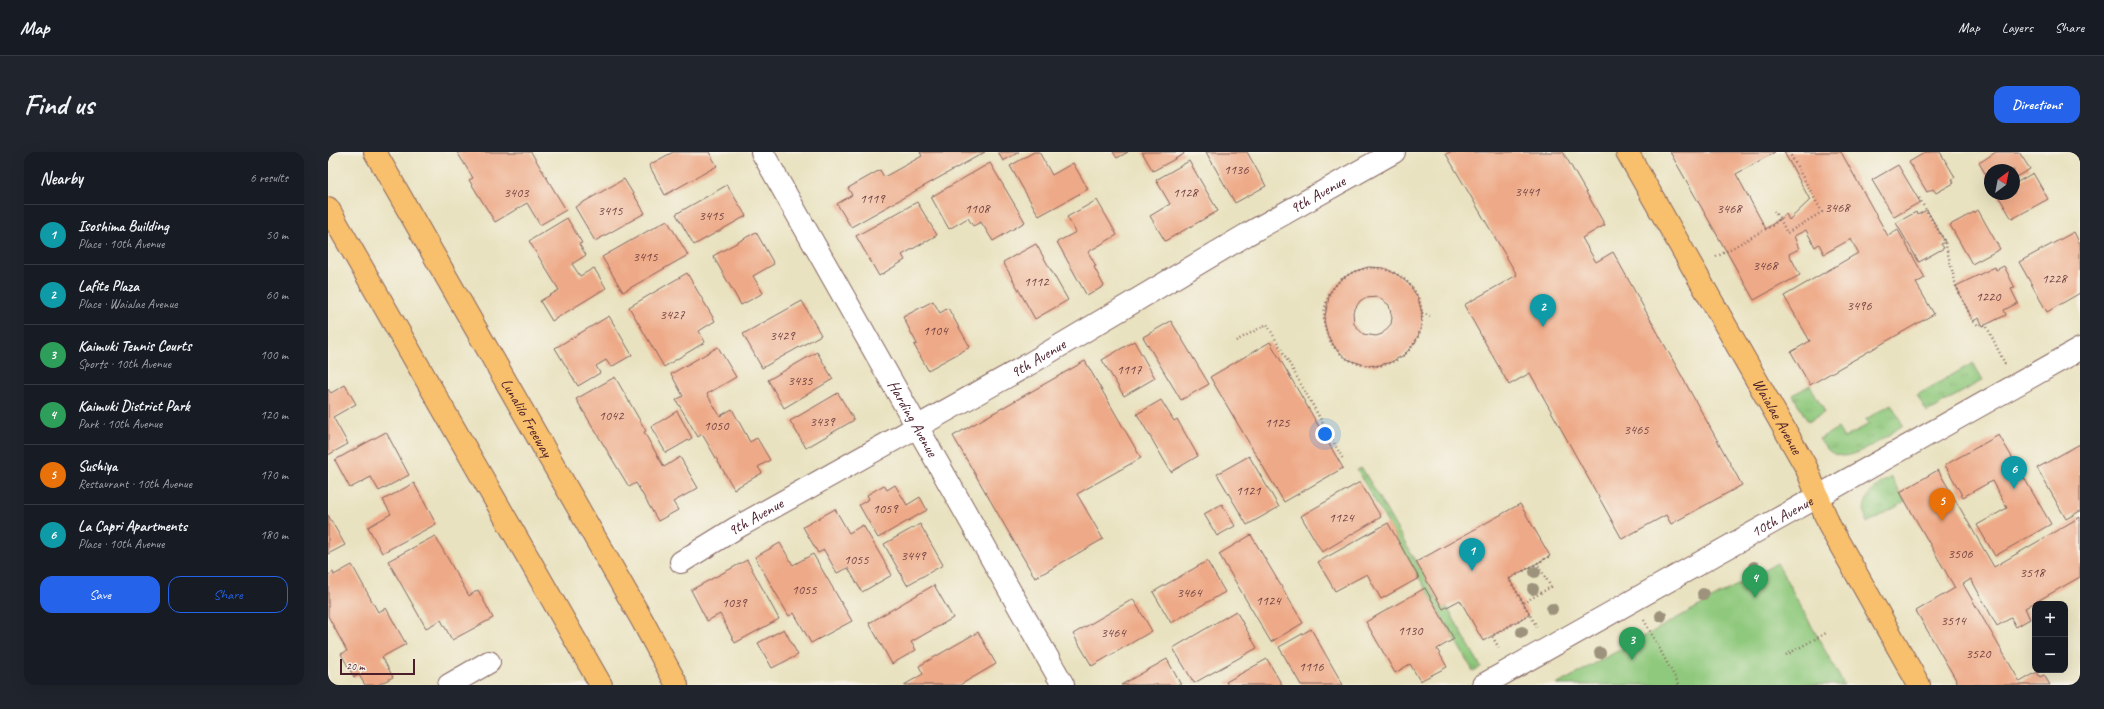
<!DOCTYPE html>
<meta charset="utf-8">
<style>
:root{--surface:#171b24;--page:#20242c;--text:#f1f3f6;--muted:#9ea1a6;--line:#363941;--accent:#2563eb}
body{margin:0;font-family:Caveat,sans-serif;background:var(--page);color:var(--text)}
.controls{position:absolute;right:12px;bottom:12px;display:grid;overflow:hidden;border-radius:8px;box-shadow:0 4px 16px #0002}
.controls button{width:36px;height:36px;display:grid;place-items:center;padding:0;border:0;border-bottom:1px solid var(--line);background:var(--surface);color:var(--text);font:20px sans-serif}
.compass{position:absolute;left:1656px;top:12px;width:36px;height:36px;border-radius:50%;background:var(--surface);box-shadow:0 4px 16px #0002;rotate:32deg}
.scale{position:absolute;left:12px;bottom:10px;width:75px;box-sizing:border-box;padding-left:4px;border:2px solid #4a1f2b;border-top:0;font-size:11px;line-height:14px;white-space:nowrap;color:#4a1f2b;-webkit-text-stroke:3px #f7f3e8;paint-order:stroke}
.you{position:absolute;left:997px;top:282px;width:14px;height:14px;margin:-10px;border:3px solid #fff;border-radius:50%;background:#1a73e8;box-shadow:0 0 0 6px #1a73e833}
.badge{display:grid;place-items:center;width:26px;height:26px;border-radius:50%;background:var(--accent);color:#fff;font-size:13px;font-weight:700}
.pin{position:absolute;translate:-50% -33px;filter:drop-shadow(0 1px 2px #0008)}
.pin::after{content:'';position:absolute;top:21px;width:14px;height:12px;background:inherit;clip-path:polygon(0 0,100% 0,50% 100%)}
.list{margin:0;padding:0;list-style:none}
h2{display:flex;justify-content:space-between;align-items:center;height:52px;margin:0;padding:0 16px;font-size:17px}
h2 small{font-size:13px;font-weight:400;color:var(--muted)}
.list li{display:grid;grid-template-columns:26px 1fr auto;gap:12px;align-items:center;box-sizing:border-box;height:60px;padding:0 16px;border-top:1px solid var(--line)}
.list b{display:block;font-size:15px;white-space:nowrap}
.list p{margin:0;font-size:13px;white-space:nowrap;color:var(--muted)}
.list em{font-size:13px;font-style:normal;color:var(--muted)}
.actions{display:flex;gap:8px;padding:12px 16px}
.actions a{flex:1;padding:9px 0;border:1px solid var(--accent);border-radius:12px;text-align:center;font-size:14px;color:var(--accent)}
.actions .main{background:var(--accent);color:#fff}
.map{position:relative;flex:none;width:1752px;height:533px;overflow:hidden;border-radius:12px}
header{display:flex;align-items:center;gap:24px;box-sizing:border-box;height:56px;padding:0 20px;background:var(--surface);border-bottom:1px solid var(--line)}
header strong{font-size:19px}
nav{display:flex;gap:22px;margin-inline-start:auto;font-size:14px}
.intro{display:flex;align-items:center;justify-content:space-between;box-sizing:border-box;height:96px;padding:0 24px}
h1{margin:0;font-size:28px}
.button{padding:10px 18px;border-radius:12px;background:var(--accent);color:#fff;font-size:14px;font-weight:700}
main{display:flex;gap:24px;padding:0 24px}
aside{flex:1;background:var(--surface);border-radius:12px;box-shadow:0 4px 16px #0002}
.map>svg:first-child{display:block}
.grass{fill:url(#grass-tufts);stroke:#6c7454}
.park{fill:#8fc97d;stroke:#6c7454}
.building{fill:#ea8;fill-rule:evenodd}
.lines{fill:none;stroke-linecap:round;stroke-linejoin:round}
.minor-casing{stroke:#82635f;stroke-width:24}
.major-casing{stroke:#82635f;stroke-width:24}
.highway-casing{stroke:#82635f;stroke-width:24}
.path{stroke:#82635f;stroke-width:2.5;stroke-dasharray:1 3;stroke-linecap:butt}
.minor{stroke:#fff;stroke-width:22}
.major{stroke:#f8bf6c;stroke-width:22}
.highway{stroke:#f8bf6c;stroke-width:22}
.tree{fill:#9d937c}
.labels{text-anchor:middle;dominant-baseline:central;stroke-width:4;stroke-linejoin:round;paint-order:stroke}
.number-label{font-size:14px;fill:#734242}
.street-label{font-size:16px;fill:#4a1f2b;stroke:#f7f3e8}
</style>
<header>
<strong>Map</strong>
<nav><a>Map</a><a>Layers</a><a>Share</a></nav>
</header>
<div class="intro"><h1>Find us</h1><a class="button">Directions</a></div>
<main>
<aside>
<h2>Nearby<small>6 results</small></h2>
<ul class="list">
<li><span class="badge" style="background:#0f9aa8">1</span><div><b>Isoshima Building</b><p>Place · 10th Avenue</p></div><em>50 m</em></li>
<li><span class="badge" style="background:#0f9aa8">2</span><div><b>Lafite Plaza</b><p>Place · Waialae Avenue</p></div><em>60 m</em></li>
<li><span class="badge" style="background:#2e9e5b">3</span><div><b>Kaimuki Tennis Courts</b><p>Sports · 10th Avenue</p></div><em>100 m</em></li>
<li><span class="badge" style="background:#2e9e5b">4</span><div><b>Kaimuki District Park</b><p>Park · 10th Avenue</p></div><em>120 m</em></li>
<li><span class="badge" style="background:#e8710a">5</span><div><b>Sushiya</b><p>Restaurant · 10th Avenue</p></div><em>170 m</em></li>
<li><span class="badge" style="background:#0f9aa8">6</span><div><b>La Capri Apartments</b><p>Place · 10th Avenue</p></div><em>180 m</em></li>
</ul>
<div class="actions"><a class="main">Save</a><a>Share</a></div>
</aside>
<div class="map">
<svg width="1752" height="533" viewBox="0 0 1752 533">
<defs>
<pattern id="grass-tufts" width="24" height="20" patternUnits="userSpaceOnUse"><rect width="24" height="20" fill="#8fc97d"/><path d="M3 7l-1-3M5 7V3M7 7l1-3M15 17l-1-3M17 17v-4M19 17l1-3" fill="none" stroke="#7dac6c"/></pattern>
</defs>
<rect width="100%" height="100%" fill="#f7f3e8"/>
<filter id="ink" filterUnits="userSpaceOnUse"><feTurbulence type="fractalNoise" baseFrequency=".025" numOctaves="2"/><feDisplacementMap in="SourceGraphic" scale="8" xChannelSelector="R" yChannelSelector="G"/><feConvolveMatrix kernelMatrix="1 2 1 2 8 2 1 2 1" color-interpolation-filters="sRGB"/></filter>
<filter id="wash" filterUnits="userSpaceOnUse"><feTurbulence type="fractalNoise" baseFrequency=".012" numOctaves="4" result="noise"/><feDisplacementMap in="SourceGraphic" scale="16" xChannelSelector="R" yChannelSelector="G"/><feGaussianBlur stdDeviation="0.9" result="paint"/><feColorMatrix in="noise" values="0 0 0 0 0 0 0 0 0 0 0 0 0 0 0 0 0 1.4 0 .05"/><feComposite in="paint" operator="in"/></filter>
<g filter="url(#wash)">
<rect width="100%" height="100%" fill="#e9e2c0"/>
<g class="grass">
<path d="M1645,211l10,17 -56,32 -10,-17z"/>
<path d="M1482,233l15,27 -17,10 -15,-27z"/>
<path d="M1563,252l12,21c-15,10 -48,36 -66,30 -8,-2 -13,-9 -18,-16l19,-11 6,10 25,-14 -3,-5z"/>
<path d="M1034,316l81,141 4,-2 34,60 -8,4 -116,-201z"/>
<path d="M1563,325l14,25 -38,21c-9,-23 6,-36 24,-46z"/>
</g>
<path class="park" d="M1449,411l67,122h-288z"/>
<g id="blocks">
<g class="building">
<path d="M129,0h74l35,58 -26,15 -13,-22 -32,19 -26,-42 4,-2z"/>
<path d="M345,0h36l8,14 -52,29 -16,-30z"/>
<path d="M592,0h65l-134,75 -14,-23 15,-9 -4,-7 32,-18 4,7 38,-21z"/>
<path d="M670,0h21l-16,9z"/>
<path d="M706,0h5l13,23 21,-12 15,26 -49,27 -29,-50z"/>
<path d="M785,0h15l-11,6z"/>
<path d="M814,0h41l1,2 -31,17z"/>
<path d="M878,0h41l19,34 -31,17z"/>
<path d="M1122,0h113l42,73 -23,13 14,24 17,-10 129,233 -71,39 -5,-9 -44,24 -92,-166 -21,12 -45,-80 53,-30 -71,-121z"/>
<path d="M1342,0h105l-39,22 30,55 20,-15 3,6 21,-20 -26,-48h57l47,84 10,-6 27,48 -9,5 18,31 -124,71 -19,-33 19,-11 -26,-45 74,-43 -7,-14 -27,15 -5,-10 -4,3 -9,-17 -12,6 5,13 -10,5 11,21 -46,25z"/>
<path d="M1598,0h14l15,25 -3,2 2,4 -18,10 -3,-4 -6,3 -18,-30z"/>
<path d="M1668,0h23l11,17 -16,9v-8h-24v12l-11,-19z"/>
<path d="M861,9l29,50 -53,30 -15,-25 20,-12 -14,-24z"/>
<path d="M662,11l35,59 -32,19 -12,-19 -8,4 -5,-8 -19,11 -18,-32z"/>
<path d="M1570,13l22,37 -26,15 -22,-37z"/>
<path d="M1705,21l15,26 -36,20 -15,-25h17v-10z"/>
<path d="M296,27l21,34 -50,28 -20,-34z"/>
<path d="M399,33l19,31 -52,29 -18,-31z"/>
<path d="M769,48l20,35 -29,17 8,14 -2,1 10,19 -17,10 -30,-54 19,-10 -9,-15z"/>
<path d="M589,50l20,33 -35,20 3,5 -26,16 -23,-40z"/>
<path d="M1599,58l18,32 -4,2 3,4 -25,14 -23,-39 20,-11 1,3z"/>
<path d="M1650,58l22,39 -28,15 -22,-39z"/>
<path d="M239,66l15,25 -3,1 7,11 -14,9 8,12 14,-8 12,20 -54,33 -12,-20 19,-11 -30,-49z"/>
<path d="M339,68l21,35 -65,37 -21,-35z"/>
<path d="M428,80l18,32 -21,12 10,17 -22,12 -28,-49z"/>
<path d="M1746,80l6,12v49l-33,19 -28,-50z"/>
<path d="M708,92l32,56 -33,19 -32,-57z"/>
<path d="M1676,114l11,22 -4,1 7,14 -14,7 2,5 -23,11 -4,-8 -6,3 -17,-35 39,-19 1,3z"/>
<path d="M1040,115l16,1 14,7 12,10 8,13 4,15 -1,16 -6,14 -11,12 -13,7 -15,4 -15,-2 -14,-5 -11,-10 -8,-13 -4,-15 6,-29 10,-12 13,-8zM1050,145l11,8 3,13 -1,6 -9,10 -6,2 -13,-2 -9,-10 -1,-12 7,-11 5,-3z"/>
<path d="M359,121l28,48 -16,10 6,11 -41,25 -35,-60z"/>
<path d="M474,149l19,34 -59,33 -19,-34z"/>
<path d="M605,149l7,12 8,-5 22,39 -42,23 -14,-25 3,-1 -14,-27z"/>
<path d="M281,164l23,39 -21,12 -5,-7 -10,6 4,7 -22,13 -23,-38z"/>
<path d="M843,169l38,63 -28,16 -38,-63z"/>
<path d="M806,189l21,37 -31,18 -22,-36z"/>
<path d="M942,190l73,126 -59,34 -74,-125z"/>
<path d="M390,195l18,30 -29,17 13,22 12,-7 18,33 7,-4 13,22 -12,7 4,6 -28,16 -32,-55 -4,3 -22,-37 7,-4 -12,-22z"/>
<path d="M489,200l16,27 -49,29 -16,-28z"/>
<path d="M757,209l56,97 -64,36 26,45 -68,39 -82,-142z"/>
<path d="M287,225l31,54 -2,1 20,35 16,-10 18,31 -25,14 5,8 -20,11 -22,-38 -7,4 -53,-88z"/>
<path d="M17,233l11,19 -23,13 15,27 -20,11v-66l3,4z"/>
<path d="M510,241l16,27 -48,28 -16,-27z"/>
<path d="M833,248l13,21 3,-2 21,37 -27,16 -34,-58z"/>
<path d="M349,259l15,27 -26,15 -15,-26z"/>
<path d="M58,280l23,43 -30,16 -8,-14 -21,11 -15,-28z"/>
<path d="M1671,283l52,89 -56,32 -18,-31 30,-17 -15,-27 -29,16 -18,-32z"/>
<path d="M1752,292v67l-14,8 -29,-51z"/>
<path d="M921,304l30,51 -32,18 -30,-51z"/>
<path d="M1610,318l56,97 86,-50v60l-55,31 5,11 -14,8 -5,-9 -14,8 -26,-47 -8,5 57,98 17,-10 3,5 4,-2 6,10h-91l-43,-74 39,-23 -55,-96z"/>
<path d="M1032,330l21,35 -59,35 -21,-36z"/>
<path d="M86,331l22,41 -54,29 -14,-26 23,-13 -8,-14z"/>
<path d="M556,333l3,5 8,-5 12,20 13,-8 7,13 -49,28 -19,-33 10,-6 -2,-4z"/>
<path d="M894,352l13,22 -18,10 -13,-22z"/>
<path d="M1192,352l30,52 -41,23 21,35 -47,27 -23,-41 -17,9 -27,-47z"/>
<path d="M507,357l14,24 14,-8 29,50 -30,17 -14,-24 -11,5 -13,-23 -6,3 -15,-26z"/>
<path d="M0,363l17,30 -17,9z"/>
<path d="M1060,371l31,55 -38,21 -14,-25 -32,17 -17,-29z"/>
<path d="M592,372l23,41 -36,20 -23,-41z"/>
<path d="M923,383l52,88 -32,19 -52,-88z"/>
<path d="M107,384l34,60 9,-6 15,28 -41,22 -11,-20 -15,8 -38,-67z"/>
<path d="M452,391l13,22 20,-11 39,67 -41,22 -17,-30 -5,3 -34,-59z"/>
<path d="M419,408l32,59 -44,24 -15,-29 -13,7 -16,-31z"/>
<path d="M879,409l18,31 -54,31 -18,-31z"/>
<path d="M24,413l26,47 8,-4 20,36 -24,13 11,20 -15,8h-13l-6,-10 -5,2 -13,-23 6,-3 -19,-35v-41l5,-3 1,3z"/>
<path d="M606,433l19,33 -42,24 5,8 -24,14 -23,-41z"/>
<path d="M1097,436l29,51 -17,10 10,18 -27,14 -10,-17 -15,9 -29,-51z"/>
<path d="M805,447l19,32 -60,35 -19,-32z"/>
<path d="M908,459l21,37 -63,35 -21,-35z"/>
<path d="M456,477l14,26 -26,13 -14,-25z"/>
<path d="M983,477l32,56h-42l-22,-38z"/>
<path d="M650,480l18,32 -36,21h-56l19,-11 -4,-8z"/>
<path d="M839,507l14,26h-60z"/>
<path d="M939,507l15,26h-54l-2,-3z"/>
</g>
</g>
</g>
<g filter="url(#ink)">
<use href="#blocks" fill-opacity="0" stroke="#82635f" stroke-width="1"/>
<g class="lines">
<defs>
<g id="minor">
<path id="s1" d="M434,0l301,533"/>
<path id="s2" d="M353,410l55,-34 288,-161 222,-132 148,-83"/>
<path d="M121,533l40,-23"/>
<path id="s3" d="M1155,533l597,-336"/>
</g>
<g id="major">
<path id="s4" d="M1299,0l179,315 24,60 89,158"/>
</g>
<g id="highway">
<path id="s5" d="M47,0l267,468 35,65"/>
<path d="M0,56l273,477"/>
</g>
</defs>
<use href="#minor" class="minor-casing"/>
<use href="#major" class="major-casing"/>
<use href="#highway" class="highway-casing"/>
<g class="path">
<path d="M1591,46l26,44 11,44 17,35 5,4h8l19,39"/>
<path d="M1452,67l7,14 35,-21 -33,-60"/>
<path d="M1388,105l57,-32 7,-6 -6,-8"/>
<circle cx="1045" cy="165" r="49"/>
<path d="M1094,161l8,3"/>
<path d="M908,189l31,-17 76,135"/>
<path d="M1195,451l28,-16 -14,-24"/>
<path d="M1316,468l35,65"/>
<path d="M1209,475l-28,-48 41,-23"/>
<path d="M1171,496l-7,-12 38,-22"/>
<path d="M1458,503l40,-22"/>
</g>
<use href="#minor" class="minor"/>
<use href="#major" class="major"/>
<use href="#highway" class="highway"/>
</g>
<g class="tree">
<circle cx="1426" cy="415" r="6"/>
<circle cx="1207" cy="420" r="6"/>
<circle cx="1205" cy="437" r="6"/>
<circle cx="1375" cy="442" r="6"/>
<circle cx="1224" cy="457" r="6"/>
<circle cx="1333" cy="464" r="6"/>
<circle cx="1194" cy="480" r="6"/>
<circle cx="1272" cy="501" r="6"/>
</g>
</g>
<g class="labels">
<g class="number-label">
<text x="908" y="17">1136</text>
<text x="1199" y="39">3441</text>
<text x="188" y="40">3403</text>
<text x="857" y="40">1128</text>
<text x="544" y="46">1119</text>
<text x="1509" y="55">3468</text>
<text x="649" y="56">1108</text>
<text x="1401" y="56">3468</text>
<text x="282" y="58">3415</text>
<text x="383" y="63">3415</text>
<text x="317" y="104">3415</text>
<text x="1437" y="113">3468</text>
<text x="1726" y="126">1228</text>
<text x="708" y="129">1112</text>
<text x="1660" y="144">1220</text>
<text x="1531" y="153">3496</text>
<text x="344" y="162">3427</text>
<text x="607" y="178">1104</text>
<text x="454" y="183">3429</text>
<text x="801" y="217">1117</text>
<text x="472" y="228">3435</text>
<text x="283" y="263">1042</text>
<text x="494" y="269">3439</text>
<text x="949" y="270">1125</text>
<text x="388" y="273">1050</text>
<text x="1308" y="277">3465</text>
<text x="920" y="338">1121</text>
<text x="557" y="356">1059</text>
<text x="1013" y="365">1124</text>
<text x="1632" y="401">3506</text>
<text x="585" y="403">3449</text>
<text x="528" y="407">1055</text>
<text x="1704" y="420">3518</text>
<text x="476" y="437">1055</text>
<text x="861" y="440">3464</text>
<text x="940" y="448">1124</text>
<text x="406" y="450">1039</text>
<text x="1625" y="468">3514</text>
<text x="1082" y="478">1130</text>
<text x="785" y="480">3464</text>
<text x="1650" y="501">3520</text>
<text x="983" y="514">1116</text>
</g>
<g class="street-label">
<text stroke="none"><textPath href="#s2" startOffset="735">9th Avenue</textPath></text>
<text stroke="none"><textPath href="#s2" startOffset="411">9th Avenue</textPath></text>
<text stroke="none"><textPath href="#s4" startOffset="304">Waialae Avenue</textPath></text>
<text stroke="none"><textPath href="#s5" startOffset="306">Lunalilo Freeway</textPath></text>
<text stroke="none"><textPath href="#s1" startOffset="306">Harding Avenue</textPath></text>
<text stroke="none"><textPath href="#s2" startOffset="87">9th Avenue</textPath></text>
<text stroke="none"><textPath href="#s3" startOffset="343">10th Avenue</textPath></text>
</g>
</g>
</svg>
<div class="controls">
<button>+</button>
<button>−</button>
</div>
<svg class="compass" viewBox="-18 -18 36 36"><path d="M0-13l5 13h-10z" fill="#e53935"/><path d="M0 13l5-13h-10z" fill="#9ea1a6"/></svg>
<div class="scale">20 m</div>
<div class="you"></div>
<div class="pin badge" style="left:1144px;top:419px;background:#0f9aa8">1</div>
<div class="pin badge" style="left:1215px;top:175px;background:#0f9aa8">2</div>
<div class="pin badge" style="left:1304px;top:508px;background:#2e9e5b">3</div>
<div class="pin badge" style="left:1427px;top:446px;background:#2e9e5b">4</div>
<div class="pin badge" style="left:1614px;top:369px;background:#e8710a">5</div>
<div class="pin badge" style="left:1686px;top:337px;background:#0f9aa8">6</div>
</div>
</main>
